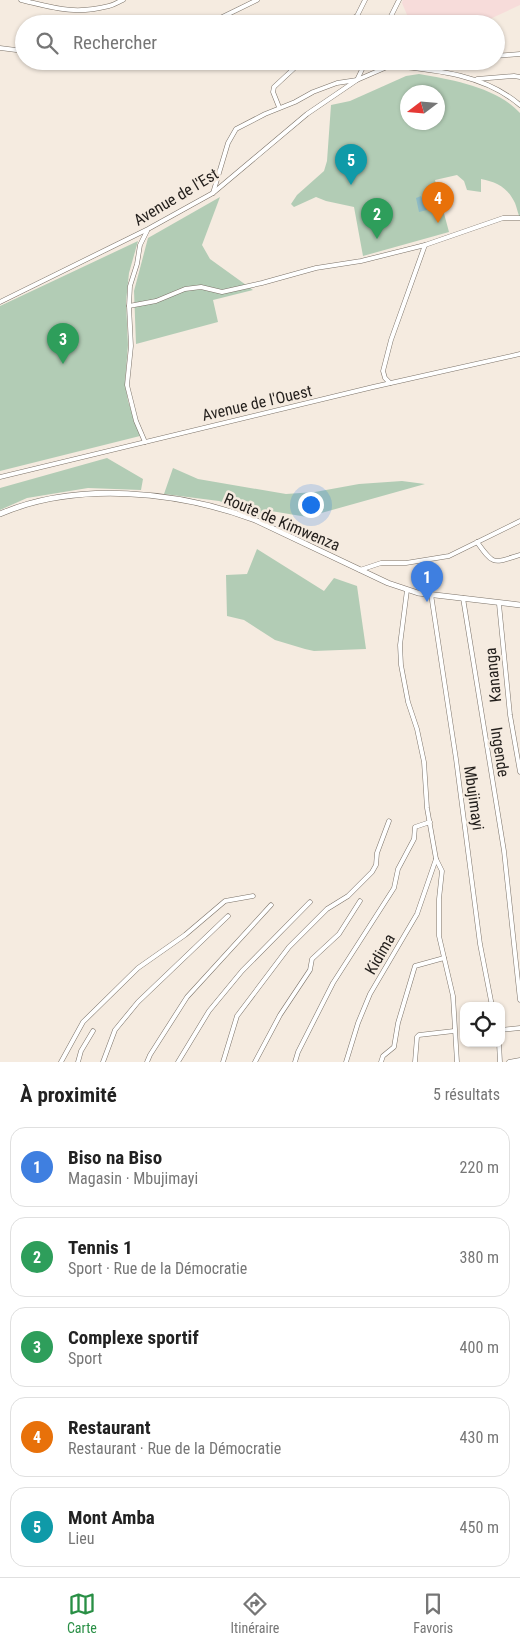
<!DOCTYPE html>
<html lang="fr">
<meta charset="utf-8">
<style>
:root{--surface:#fff;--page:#f6f6f6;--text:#222;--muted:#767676;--line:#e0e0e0;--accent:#298f45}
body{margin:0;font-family:"Roboto Condensed",sans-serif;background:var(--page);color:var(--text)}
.controls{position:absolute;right:15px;bottom:15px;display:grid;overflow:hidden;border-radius:10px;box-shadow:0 1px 4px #0004}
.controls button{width:45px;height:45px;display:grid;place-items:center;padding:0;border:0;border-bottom:1px solid var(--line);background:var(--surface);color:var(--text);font:25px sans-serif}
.compass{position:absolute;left:400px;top:85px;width:45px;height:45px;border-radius:50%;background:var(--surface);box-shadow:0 1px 4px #0004;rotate:254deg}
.you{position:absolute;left:310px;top:504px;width:18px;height:18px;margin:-12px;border:4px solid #fff;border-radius:50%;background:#1a73e8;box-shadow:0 0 0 8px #1a73e833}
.badge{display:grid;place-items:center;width:32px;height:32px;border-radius:50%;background:var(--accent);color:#fff;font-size:16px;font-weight:700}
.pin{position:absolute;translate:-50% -41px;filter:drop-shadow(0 1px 2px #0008)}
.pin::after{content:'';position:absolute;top:26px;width:18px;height:15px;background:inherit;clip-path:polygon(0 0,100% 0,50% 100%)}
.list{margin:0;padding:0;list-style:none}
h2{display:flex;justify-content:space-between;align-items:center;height:65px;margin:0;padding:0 20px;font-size:21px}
h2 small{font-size:16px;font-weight:400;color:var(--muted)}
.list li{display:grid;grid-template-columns:32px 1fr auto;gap:15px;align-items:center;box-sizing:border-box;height:80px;margin:0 10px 10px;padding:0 10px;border:1px solid var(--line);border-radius:15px}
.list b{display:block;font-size:19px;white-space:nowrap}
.list p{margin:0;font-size:16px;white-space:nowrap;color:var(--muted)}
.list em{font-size:16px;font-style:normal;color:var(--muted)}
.icon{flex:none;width:28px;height:28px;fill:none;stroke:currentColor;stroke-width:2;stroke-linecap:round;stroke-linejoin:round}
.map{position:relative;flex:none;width:520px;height:1062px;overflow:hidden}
.search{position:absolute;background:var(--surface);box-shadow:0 1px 4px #0004;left:15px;right:15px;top:15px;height:55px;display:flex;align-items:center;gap:12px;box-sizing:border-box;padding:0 18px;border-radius:28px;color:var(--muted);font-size:19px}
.sheet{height:515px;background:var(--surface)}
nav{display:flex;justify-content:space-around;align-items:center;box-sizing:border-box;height:70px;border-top:1px solid var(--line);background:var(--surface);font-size:14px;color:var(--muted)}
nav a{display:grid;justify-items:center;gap:2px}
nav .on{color:var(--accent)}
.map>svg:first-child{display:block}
.education{fill:#f7dcda}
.green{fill:#b2ccb5;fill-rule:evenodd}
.water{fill:#8fbbc5}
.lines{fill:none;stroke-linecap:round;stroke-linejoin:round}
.street-casing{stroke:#7b7268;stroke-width:5}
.secondary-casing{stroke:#7b7268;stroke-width:6}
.street{stroke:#fff;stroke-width:4}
.secondary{stroke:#fff;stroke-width:5}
.labels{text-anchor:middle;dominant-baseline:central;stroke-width:5;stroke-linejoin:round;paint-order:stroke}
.street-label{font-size:16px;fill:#231f1c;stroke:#f5ebe0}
</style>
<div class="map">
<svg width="520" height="1062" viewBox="0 0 520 1062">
<rect width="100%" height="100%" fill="#f5ebe0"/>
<path class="education" d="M403,0h117v5l-41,19h-68l-9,-21z"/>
<g class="green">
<path d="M419,74c34,6 77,13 101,39v105c-2,-4 -3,-10 -5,-15 -7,-15 -18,-21 -34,-24v13l-14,-2 -3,-9 -7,-6 -22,5 14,52 -86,24 -9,-49 -28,-6 -10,-4 -22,10 -3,-3 6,-9 27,-24 3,-10 4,-56 19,-4 56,-25zM408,92h30v30h-30z"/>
<path d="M220,197l-18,48 8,14 43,31 -40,10 5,22 -82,22 -2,-53 14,-53z"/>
<path d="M138,241l-9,32 -3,29 2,43 -3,38 3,18 12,35 -140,35v-165z"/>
<path d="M107,458l36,21 -2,11 -53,-2 -61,10 -27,12v-22z"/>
<path d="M173,468l25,11 88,15 29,-2 44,-8 43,-3 23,3 -118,33 -36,-6 -6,10 -18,-11 -28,-9 -55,-7z"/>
<path d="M257,549l67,42 10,-13 23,8 9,63 -52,2 -9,-2 -30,-9 -31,-20 -17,-4 -1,-41 21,-1z"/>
</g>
<path class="water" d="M421,196l6,14 -8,2 -3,-14z"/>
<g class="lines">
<defs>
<g id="street">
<path d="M21,0c34,8 53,15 88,6 5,-1 9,-4 14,-6"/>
<path d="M208,24l49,-24"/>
<path d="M342,24l15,-8 8,-16"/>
<path d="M387,24l12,-24"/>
<path d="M0,48l24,3"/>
<path d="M496,56l24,-2"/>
<path d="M393,66c45,4 92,9 127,39"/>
<path d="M477,79l37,-3 6,1"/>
<path d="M279,107l-6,-15 1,-5 28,-26"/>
<path d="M213,193l15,-50 8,-14 29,-15 30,-12 18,-10 24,-9 20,-3 9,-19"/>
<path d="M0,302l148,-73 65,-36 94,-79 50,-34 44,-19"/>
<path d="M129,306l27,-5 29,-12 16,-2 21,5 40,-9 54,-15 45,-7 64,-16 78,-27h17"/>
<path d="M390,383l-5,-5 -2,-7 8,-31 34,-95"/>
<path d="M145,442l-9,-21 -9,-36 4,-39 -2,-40 1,-20 7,-22 3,-19 7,-14"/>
<path d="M0,477l373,-90 147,-33"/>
<path d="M477,542c17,24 16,21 43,13"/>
<path d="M360,570l21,-7h25l43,-7 71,-35"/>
<path d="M407,590l-7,55 1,20 7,37 9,27 7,33 3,46 9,51 6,12 -3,28v37l14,60 4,66"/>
<path d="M431,594l25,165 24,185 12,62"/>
<path d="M463,598l41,253 16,149"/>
<path d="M499,604l11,111 10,57"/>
<path d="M501,1030l19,-2"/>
<path d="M499,1043l1,19"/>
<path d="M61,1062l22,-40 55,-54 47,-33 40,-34 28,-5"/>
<path d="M78,1062l3,-11 12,-20"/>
<path d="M103,1062l12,-32 23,-28 90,-86"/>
<path d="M147,1062l3,-7 37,-58 84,-92"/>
<path d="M178,1062l31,-51 33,-40 68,-69"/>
<path d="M223,1062l14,-46 52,-69 38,-38 21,-13 24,-24 4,-7 1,-12 12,-32"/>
<path d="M255,1062l25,-47 30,-45 2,-11 27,-25 21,-33"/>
<path d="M295,1062l3,-10 35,-69 61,-95 4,-19 16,-30 1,-12 15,-5"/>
<path d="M346,1062l12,-39 12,-29 47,-80 19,-55"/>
<path d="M381,1062l2,-6 11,-9 4,-24 17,-57 29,-8"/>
<path d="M415,1062l2,-25 2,-2 35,-4"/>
<path d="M509,1062l11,-2"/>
</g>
<path id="secondary" d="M0,514c77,-33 178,-23 255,6l133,63 30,10 102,12"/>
</defs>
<use href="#street" class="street-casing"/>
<use href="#secondary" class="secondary-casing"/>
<use href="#street" class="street"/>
<use href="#secondary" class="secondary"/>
</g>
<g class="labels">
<g class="street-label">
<text transform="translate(176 197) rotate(-31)">Avenue de l'Est</text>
<text transform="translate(257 403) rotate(-13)">Avenue de l'Ouest</text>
<text transform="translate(282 522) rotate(23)">Route de Kimwenza</text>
<text transform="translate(493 675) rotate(-96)">Kananga</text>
<text transform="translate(500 752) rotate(81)">Ingende</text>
<text transform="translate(474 798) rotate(82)">Mbujimayi</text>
<text transform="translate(380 954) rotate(-60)">Kidima</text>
</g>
</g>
</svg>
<div class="controls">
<button><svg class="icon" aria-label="locate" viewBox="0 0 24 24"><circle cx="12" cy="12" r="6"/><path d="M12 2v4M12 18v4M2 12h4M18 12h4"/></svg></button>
</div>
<svg class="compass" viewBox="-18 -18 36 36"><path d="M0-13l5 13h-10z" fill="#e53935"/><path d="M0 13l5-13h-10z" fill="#767676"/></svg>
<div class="you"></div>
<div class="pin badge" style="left:427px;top:602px;background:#3f7fe0">1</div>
<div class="pin badge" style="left:377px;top:239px;background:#2e9e5b">2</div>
<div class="pin badge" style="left:63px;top:364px;background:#2e9e5b">3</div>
<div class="pin badge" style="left:438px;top:223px;background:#e8710a">4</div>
<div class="pin badge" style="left:351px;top:185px;background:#0f9aa8">5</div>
<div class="search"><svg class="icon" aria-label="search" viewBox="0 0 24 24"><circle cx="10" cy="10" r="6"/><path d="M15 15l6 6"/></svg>Rechercher</div>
</div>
<section class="sheet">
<h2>À proximité<small>5 résultats</small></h2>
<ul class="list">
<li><span class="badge" style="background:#3f7fe0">1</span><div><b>Biso na Biso</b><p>Magasin · Mbujimayi</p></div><em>220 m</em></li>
<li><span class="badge" style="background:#2e9e5b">2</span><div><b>Tennis 1</b><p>Sport · Rue de la Démocratie</p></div><em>380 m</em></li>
<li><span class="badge" style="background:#2e9e5b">3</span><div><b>Complexe sportif</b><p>Sport</p></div><em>400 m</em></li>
<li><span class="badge" style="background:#e8710a">4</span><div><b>Restaurant</b><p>Restaurant · Rue de la Démocratie</p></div><em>430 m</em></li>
<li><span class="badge" style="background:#0f9aa8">5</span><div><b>Mont Amba</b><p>Lieu</p></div><em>450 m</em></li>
</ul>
</section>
<nav>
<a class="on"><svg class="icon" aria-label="map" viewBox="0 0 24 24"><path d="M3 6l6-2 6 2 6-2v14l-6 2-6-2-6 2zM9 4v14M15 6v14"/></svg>Carte</a>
<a><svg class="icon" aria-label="directions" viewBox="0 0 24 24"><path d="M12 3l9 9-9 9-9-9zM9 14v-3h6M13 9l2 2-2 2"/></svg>Itinéraire</a>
<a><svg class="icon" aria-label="saved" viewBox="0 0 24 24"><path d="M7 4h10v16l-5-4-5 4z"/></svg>Favoris</a>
</nav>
